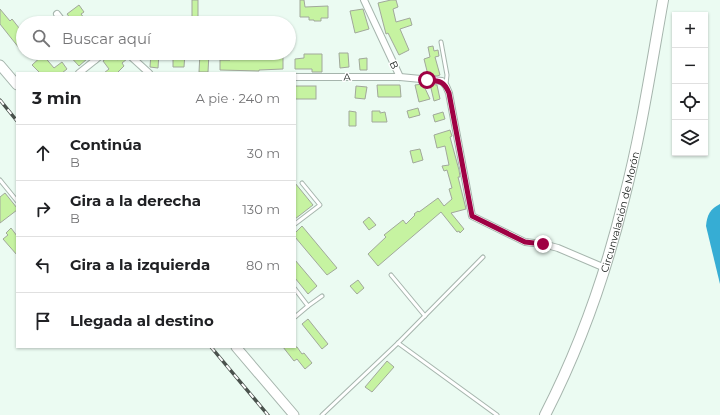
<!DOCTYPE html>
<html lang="es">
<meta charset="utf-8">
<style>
:root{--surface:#fff;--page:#f2f2f2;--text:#202124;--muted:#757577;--line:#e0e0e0}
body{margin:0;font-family:Montserrat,sans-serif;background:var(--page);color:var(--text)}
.controls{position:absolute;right:12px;top:12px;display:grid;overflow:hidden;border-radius:0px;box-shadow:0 1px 3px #0004}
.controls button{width:36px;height:36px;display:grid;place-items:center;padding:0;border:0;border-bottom:1px solid var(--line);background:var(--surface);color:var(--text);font:20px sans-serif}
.stop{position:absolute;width:12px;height:12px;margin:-9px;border:3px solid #9f0144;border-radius:50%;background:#fff}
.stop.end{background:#9f0144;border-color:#fff;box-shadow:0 1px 4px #0008}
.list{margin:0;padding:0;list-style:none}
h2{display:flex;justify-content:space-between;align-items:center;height:52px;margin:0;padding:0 16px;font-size:17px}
h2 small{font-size:13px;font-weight:400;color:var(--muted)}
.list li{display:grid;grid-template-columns:26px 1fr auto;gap:12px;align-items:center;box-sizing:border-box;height:56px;padding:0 16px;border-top:1px solid var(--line)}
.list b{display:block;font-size:15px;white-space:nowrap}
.list p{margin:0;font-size:13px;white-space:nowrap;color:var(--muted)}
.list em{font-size:13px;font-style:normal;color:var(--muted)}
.icon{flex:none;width:22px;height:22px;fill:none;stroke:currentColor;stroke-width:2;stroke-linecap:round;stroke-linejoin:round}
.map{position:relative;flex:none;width:720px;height:415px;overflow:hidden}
.search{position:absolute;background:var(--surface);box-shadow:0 1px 3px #0004;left:16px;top:16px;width:280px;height:44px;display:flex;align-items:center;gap:10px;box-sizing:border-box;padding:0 14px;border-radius:22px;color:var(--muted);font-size:15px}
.panel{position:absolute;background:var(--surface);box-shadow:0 1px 3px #0004;left:16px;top:72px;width:280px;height:276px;border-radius:0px}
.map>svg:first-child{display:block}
.water{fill:#36add4}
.building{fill:#c6f3a1;stroke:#a1a89b}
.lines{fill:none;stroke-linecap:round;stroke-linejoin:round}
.lane-casing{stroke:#a6b5ad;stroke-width:5}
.street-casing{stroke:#a6b5ad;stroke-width:8}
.secondary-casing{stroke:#a6b5ad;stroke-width:11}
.primary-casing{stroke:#a6b5ad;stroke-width:12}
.lane{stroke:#fff;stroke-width:3}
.street{stroke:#fff;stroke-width:6}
.secondary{stroke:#fff;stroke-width:9}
.primary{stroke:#fff;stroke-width:10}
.rail-casing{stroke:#4a524d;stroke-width:3.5}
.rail{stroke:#fff;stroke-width:2;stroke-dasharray:6;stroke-linecap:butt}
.route{stroke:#9f0144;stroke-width:5}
.labels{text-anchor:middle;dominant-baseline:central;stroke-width:3;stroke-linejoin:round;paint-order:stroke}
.street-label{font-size:10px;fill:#151a17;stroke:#fff}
</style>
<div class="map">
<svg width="720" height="415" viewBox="0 0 720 415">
<rect width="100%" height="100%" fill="#ebfbf2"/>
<path class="water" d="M720,204v80l-14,-58c1,-11 4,-17 14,-22z"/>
<g class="building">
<rect x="192" y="0" width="6" height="20"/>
<path d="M300,0h4l1,7 23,-1v12h-7v3h-7v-1h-5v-3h-9z"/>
<path d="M391,0h5l2,7 -5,2 3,13 14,-4 2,7 -12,4 9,21 -10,5 -11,-22 -2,1 -8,-31z"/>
<path d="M79,5l5,7 -3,2 7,9h-14l-7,-9z"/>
<path d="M0,9l10,12 2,-2 11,14v20l-23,-29z"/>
<path d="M363,9l6,20 -14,4 -5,-22z"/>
<path d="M433,46l1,5 4,-1 1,6 -4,1 5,18 -3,1 -9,-1 -4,-16 6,-2 -2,-10z"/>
<path d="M67,53h14l6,6 -8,7z"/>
<path d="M151,53h8l-1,15 -8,-1z"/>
<path d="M173,53h12l-1,14h-11z"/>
<path d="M200,53h9l-1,19h-9z"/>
<path d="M230,53h29v2l24,-1v15l-24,1v1l-39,-1v-10h10z"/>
<path d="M339,53h9l1,14 -9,1z"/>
<path d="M112,54l5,6 6,-5 4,4 -5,4 2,3 -7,7h-13l5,-4 -6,-8z"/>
<path d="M304,54h18v18h-10v-3h-17v-10l9,-1z"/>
<path d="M43,55l11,13 8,-6 5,7 -5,4h-22l-8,-8z"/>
<path d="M367,58v12h-7l-1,-11z"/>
<path d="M423,84l7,15 -11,3 -4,-17z"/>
<path d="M430,84l7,1 3,14 -6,2z"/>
<path d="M377,85h23l1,12h-23z"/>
<rect x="295" y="86" width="21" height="13"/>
<path d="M356,86l11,1 -2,12 -10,-1z"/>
<path d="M418,108l2,7 -11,3 -2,-7z"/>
<path d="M349,111l7,1v14h-7z"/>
<path d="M372,111h8v2l5,-1 2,10h-15z"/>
<path d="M443,112l2,7 -10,3 -2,-7z"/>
<path d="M450,130l2,6 -2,1 9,33 1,7h-2l8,32 -15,4 13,16 -4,4 -1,-2 -2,1 -16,-20 -63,54 -10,-12 18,-17 -2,-2 19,-15 3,4 9,-9 -1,-1 4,-3 1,1 19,-14 6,8 8,-7 -3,-10 3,-1 -5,-18 -3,1 -2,-5 7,-1 -4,-19 -8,2 -3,-13z"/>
<path d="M420,149l3,11 -10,3 -3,-12z"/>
<path d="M295,183l18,22 -18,14z"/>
<path d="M5,193l12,15v2l-17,13v-26z"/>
<path d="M369,217l7,8 -7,5 -6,-8z"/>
<path d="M302,226l35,42 -10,7 -32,-38v-4z"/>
<path d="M11,228l6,8v19l-14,-16 5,-4 -2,-2z"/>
<path d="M295,260l22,26 -9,8 -13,-16z"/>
<path d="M358,280l6,8 -7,6 -7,-8z"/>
<path d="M308,319l20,25 -6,5 -20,-25z"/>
<path d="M283,347h14l5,7 2,-1 8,10 -7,6 -8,-10 -3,2z"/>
<path d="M387,361l7,6 -22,25 -7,-5z"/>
</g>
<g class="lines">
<defs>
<g id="lane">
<path d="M441,42l6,33 -1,9"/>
<path d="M0,180l17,21"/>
<path d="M295,224l25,-19 -18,-22"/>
<path d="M391,275l34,41"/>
<path d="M295,289l13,17 -13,11"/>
<path d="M308,306l14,-10"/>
<path d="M398,343l99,72"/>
<path d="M322,415l76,-72 85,-86"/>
</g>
<g id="street">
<path d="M364,0l36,77"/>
<path d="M57,14l7,9"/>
<path d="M89,53l6,7"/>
<path d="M127,53l22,20"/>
<path d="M79,73l25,-20"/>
<path d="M295,77h105l42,4 4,5 3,7 23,123 53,26 18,2 15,4 47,20"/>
</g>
<g id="secondary">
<path d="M0,65l17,20"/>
<path d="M236,347l58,68"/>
</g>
<g id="primary">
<path id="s1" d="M545,415c35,-68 61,-142 79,-216 17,-65 27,-132 39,-199"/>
</g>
</defs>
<use href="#lane" class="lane-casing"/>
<use href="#street" class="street-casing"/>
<use href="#secondary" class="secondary-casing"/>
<use href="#primary" class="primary-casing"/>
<use href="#lane" class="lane"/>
<use href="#street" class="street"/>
<use href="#secondary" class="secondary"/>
<use href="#primary" class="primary"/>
<defs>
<g id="rail">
<path d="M0,100l17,21"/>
<path d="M211,347l57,68"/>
</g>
</defs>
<use href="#rail" class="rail-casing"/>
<use href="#rail" class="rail"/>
</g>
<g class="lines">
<path class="route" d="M427,80c13,1 17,1 22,13l23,123 53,26 18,2"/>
</g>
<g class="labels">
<g class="street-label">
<text transform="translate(394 65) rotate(65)">B</text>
<text transform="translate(347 77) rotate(-1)">A</text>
<text stroke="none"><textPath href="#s1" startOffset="217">Circunvalación de Morón</textPath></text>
</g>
</g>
</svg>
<div class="controls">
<button>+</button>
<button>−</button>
<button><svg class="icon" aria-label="locate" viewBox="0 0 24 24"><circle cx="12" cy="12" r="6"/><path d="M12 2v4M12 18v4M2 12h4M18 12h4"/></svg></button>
<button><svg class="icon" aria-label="layers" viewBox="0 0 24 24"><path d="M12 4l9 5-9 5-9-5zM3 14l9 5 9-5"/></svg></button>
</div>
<div class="stop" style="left:427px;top:80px"></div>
<div class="stop end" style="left:543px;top:244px"></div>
<div class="search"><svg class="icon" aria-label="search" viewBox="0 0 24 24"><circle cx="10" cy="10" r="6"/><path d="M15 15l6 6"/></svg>Buscar aquí</div>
<section class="panel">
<h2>3 min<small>A pie · 240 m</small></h2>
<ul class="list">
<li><svg class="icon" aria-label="ahead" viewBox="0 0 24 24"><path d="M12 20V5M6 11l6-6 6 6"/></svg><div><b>Continúa</b><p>B</p></div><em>30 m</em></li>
<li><svg class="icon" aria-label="right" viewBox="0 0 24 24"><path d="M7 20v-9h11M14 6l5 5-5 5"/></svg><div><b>Gira a la derecha</b><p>B</p></div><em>130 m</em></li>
<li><svg class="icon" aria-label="left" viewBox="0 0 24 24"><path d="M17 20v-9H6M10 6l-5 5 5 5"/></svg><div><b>Gira a la izquierda</b></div><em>80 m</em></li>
<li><svg class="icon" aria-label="arrive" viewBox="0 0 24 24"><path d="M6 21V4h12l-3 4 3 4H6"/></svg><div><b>Llegada al destino</b></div></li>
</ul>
</section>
</div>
